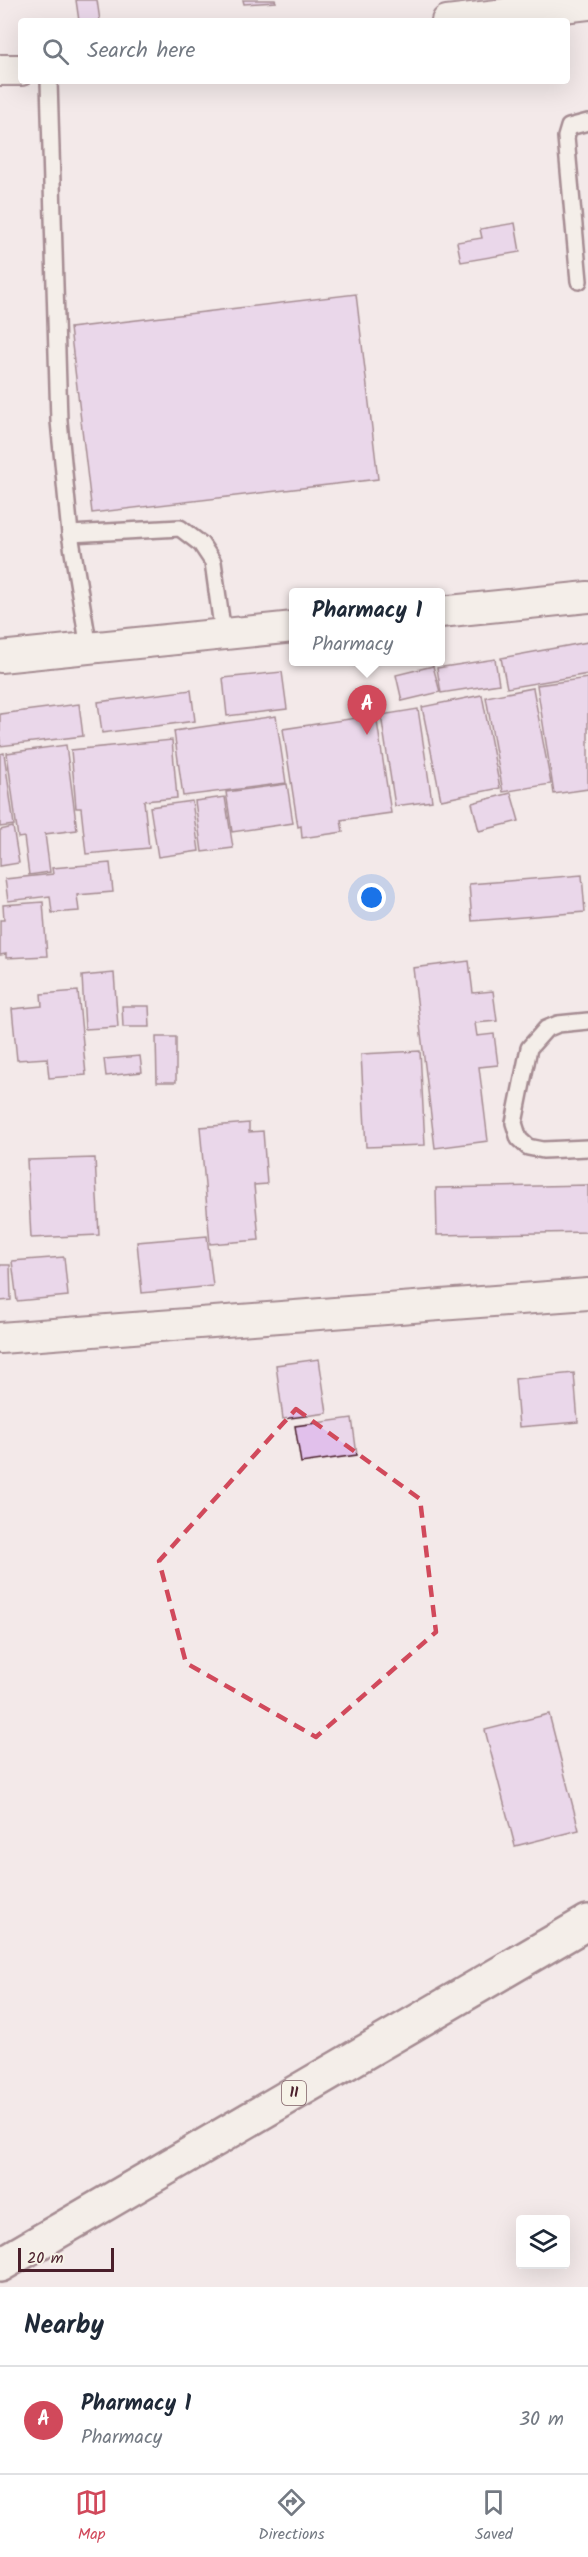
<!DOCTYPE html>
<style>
:root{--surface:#fff;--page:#f6f6f7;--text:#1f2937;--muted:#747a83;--line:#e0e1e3;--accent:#d1495b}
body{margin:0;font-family:Kalam,sans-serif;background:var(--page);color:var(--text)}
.controls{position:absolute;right:18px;bottom:18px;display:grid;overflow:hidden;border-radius:6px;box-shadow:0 6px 24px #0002}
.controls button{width:54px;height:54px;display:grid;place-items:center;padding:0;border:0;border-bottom:2px solid var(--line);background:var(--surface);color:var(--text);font:30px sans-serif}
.scale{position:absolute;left:18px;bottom:15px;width:96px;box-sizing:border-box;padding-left:6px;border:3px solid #4a1f2b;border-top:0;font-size:16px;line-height:21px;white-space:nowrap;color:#4a1f2b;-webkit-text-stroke:4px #f7f3e8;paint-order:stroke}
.you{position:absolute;left:372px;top:898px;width:21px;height:21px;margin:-15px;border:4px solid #fff;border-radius:50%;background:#1a73e8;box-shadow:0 0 0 9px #1a73e833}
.badge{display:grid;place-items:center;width:39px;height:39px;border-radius:50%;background:var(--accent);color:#fff;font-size:20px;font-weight:700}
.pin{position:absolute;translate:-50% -50px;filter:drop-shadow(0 2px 3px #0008)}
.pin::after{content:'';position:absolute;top:32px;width:21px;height:18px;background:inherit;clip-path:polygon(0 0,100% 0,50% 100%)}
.popup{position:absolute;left:289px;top:588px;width:156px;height:78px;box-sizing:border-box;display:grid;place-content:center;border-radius:6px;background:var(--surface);filter:drop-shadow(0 2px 4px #0005);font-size:20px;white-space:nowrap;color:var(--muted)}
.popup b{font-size:22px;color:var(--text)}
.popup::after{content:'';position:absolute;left:50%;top:100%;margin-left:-12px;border:12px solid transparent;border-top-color:var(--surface)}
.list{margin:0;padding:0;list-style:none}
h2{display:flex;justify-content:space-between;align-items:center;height:78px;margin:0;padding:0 24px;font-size:26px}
h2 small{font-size:20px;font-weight:400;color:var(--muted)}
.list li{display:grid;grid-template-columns:39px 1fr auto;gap:18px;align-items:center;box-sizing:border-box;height:108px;padding:0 24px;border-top:2px solid var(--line)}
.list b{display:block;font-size:22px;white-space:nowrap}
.list p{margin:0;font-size:20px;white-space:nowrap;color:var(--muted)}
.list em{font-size:20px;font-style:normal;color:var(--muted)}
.icon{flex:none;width:33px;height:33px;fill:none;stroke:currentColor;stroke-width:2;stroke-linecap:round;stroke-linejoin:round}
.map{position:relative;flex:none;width:588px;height:2287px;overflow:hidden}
.search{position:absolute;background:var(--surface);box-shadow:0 6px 24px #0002;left:18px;right:18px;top:18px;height:66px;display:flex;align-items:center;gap:15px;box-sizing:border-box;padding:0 21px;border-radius:6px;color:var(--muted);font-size:22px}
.sheet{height:186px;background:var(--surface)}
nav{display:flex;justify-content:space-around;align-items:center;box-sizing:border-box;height:84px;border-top:2px solid var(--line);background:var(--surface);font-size:16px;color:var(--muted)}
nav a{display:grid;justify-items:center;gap:3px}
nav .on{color:var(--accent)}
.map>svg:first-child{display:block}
.building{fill:#e1c0eb;stroke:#4a1f2b;stroke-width:1.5}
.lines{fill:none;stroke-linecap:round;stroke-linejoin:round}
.lane-casing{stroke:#4a1f2b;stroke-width:20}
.street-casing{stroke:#4a1f2b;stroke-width:34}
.highway-casing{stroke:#4a1f2b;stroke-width:38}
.lane{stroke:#f7f3e8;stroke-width:15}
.street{stroke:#f7f3e8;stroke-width:30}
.highway{stroke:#f7f3e8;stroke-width:33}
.marked{fill:none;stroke:#d1495b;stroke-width:4.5;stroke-dasharray:12 8;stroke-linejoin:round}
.labels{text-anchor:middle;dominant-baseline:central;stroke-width:6;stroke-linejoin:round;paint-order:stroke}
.shield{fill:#f7f3e8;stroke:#7e5f64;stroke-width:1.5}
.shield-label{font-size:15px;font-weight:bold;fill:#4a1f2b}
</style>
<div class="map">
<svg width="588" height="2287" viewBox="0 0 588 2287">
<rect width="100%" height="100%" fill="#f3e9e9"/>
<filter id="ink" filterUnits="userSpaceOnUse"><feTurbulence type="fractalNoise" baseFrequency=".0167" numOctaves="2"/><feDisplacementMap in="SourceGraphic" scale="12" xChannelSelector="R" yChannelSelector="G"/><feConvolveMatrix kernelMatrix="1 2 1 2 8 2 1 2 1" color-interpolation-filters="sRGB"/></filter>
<g filter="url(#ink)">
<g class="building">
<path d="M76,0h21l3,21h-21z"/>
<path d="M243,0h32l1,2 -32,2z"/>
<path d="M515,223l5,29 -59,10 -4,-20 25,-4 -2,-9z"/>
<path d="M356,294l22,185 -286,34 -22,-185z"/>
<path d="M588,642v32l-81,14 -6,-30z"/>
<path d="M495,659l4,25 -58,9 -4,-25z"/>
<path d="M433,666l7,26 -38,9 -6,-26z"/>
<path d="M282,672l5,37 -60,7 -4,-38z"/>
<path d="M588,678v111l-34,5 -17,-109z"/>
<path d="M533,688l18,96 -48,8 -17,-95z"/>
<path d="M191,690l4,31 -93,12 -4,-31z"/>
<path d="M482,695l18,93 -59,12 -19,-93z"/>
<path d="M79,704l4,32 -83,10v-32z"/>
<path d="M418,709l14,92 -37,5 -14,-91z"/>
<path d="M376,715l15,98 -50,7 2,12 -41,6 -1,-12 -3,1 -15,-98z"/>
<path d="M276,716l10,67 -103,13 -9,-65z"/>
<path d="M172,740l5,58 -33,3 5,47 -63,6 -5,-46h-5l-5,-58z"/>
<path d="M66,745l11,85 -32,4 5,38 -21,3 -5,-38 -6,1 -11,-85z"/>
<path d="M4,753l10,72 -14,2v-73z"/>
<path d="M287,784l6,39 -61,9 -6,-40z"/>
<path d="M511,793l8,28 -40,10 -7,-28z"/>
<path d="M225,797l8,51 -31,4 -7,-51z"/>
<path d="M192,801l7,50 -41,6 -8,-50z"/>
<path d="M13,827l6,36 -19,3v-36z"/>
<path d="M110,863l3,29 -36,3 2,16 -27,2 -2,-17 -42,5 -3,-22 48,-5 -1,-6z"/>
<path d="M582,875l3,37 -113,9 -3,-37z"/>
<path d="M43,902l4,54 -41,2v-4l-6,1v-35h4l-1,-15z"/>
<path d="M469,961l4,32 20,-2 4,30 -22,2 2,13 17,-2 4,31 -19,2 9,74 -53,7 -22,-180z"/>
<path d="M114,973l4,54 -33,2 -3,-53z"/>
<path d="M78,991l8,84 -37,3 -2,-20 -30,2 -5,-51 30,-3 -1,-12z"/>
<path d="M122,1006h27l1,21h-27z"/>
<path d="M156,1037h20v45h-19z"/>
<path d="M420,1051l5,94 -59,2 -5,-93z"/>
<path d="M140,1056l2,16 -36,4 -2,-17z"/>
<path d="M249,1123v9l14,-1 4,53 -13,1 5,55 -49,4 -10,-117z"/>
<path d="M95,1158l4,77 -68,3 -4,-78z"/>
<path d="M588,1185v47l-151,3 -1,-47z"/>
<path d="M207,1236l6,50 -71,7 -5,-51z"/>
<path d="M64,1257l4,39 -51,5 -5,-40z"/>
<path d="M0,1265h10l1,35 -11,1z"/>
<path d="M319,1359l8,54 -44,6 -7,-54z"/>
<path d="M574,1373l4,49 -59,5 -4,-48z"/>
<path d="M352,1418l5,37 -56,8 -6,-37z"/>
<path d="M549,1714l30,116 -64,16 -30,-116z"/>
</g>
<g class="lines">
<defs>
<g id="lane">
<path d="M49,81l10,340 11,113 19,114"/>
<path d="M579,281l-13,-144 3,-10 19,-5"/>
<path d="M70,534l110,-6 21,16 12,18 10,72"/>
<path d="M588,1021l-30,3 -12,5 -17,19 -15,75 5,16 9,8 15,3 45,-2"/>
</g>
<g id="street">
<path d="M447,21l141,-17"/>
<path d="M0,70h21"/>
<path d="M440,612l148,-15"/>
<path d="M0,657l294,-30"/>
<path d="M0,1338l588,-44"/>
</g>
<path id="highway" d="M0,2265l588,-343"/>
</defs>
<use href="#lane" class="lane-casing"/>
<use href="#street" class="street-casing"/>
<use href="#highway" class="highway-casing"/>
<use href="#lane" class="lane"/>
<use href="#street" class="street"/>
<use href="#highway" class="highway"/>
</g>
</g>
<path d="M0 0H588V2287H0ZM296,1409l124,90 16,133 -120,105 -130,-74 -27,-102z" fill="#f3e9e9" fill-opacity=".55" fill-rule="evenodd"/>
<path class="marked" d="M296,1409l124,90 16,133 -120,105 -130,-74 -27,-102z"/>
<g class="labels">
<rect class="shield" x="282" y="2081" width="24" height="24" rx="4.5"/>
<g class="shield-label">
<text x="294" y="2093">1I</text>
</g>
</g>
</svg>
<div class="controls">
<button><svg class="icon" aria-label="layers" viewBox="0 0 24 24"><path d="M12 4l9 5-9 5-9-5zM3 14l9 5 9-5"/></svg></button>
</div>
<div class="scale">20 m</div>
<div class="you"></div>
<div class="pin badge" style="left:367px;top:735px">A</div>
<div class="popup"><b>Pharmacy 1</b>Pharmacy</div>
<div class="search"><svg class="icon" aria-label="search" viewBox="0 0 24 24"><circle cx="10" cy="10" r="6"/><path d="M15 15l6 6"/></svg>Search here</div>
</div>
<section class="sheet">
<h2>Nearby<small></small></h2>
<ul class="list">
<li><span class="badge">A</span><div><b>Pharmacy 1</b><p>Pharmacy</p></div><em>30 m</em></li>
</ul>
</section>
<nav>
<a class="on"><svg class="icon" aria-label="map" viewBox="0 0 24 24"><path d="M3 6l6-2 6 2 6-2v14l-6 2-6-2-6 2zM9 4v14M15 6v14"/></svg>Map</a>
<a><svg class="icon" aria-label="directions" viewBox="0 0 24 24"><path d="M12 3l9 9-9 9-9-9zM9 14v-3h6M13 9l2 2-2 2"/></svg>Directions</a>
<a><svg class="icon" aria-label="saved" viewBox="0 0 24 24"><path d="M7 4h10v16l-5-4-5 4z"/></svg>Saved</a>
</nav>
